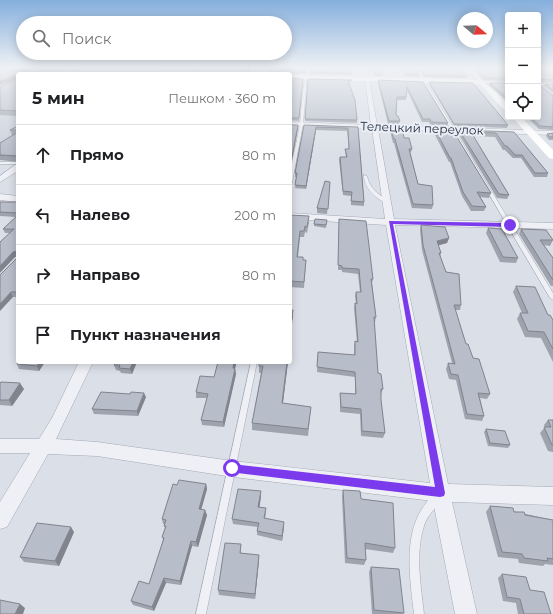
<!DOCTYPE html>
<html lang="ru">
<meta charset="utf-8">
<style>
:root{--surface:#fff;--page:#f6f6f6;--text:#202124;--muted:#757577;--line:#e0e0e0}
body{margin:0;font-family:Montserrat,sans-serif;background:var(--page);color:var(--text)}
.controls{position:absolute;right:12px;top:12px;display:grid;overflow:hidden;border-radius:4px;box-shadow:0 2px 10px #0003}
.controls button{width:36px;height:36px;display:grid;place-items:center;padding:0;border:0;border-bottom:1px solid var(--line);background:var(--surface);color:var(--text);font:20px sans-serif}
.compass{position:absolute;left:457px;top:12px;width:36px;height:36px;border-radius:50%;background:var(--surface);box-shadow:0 2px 10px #0003;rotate:109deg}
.stop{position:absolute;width:12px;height:12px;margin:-9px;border:3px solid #7c3aed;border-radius:50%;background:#fff}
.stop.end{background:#7c3aed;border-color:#fff;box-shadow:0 1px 4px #0008}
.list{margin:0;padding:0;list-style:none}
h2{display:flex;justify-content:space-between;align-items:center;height:52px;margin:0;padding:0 16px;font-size:17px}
h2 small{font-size:13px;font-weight:400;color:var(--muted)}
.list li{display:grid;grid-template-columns:26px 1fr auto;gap:12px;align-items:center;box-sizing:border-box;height:60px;padding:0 16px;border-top:1px solid var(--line)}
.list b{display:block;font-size:15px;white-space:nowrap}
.list em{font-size:13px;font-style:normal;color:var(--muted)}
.icon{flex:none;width:22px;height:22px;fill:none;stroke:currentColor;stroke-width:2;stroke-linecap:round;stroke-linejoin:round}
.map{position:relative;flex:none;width:553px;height:614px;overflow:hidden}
.search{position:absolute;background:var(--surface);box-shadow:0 2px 10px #0003;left:16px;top:16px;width:276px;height:44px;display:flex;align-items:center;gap:10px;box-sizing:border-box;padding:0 14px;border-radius:22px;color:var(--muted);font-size:15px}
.panel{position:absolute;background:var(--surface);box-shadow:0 2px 10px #0003;left:16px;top:72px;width:276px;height:292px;border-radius:4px}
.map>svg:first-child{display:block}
.built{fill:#cdd1dc}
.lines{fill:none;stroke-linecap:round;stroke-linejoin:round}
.lane-casing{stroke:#a4a9b5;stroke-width:1}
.street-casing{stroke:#a4a9b5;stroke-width:1}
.lane{fill:#eef0f5;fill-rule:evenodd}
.street{fill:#eef0f5;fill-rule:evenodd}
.secondary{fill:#fff;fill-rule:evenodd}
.wall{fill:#9ea3ae}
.shaded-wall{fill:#81848d}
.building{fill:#b8bdca;stroke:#81848d}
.route{fill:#7c3aed}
.labels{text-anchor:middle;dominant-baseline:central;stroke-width:4;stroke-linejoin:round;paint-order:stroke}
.far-street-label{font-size:12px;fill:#242b3f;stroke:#eaeef5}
</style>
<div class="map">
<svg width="553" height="614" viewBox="0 0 553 614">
<rect width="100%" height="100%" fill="#dbdfe7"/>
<path class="built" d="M18,87v71l-18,2v-64z"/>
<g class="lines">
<defs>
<g id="lane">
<path d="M308,68h2l-3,9 -4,47 -11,59 -2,1c0,-21 7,-40 10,-61 2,-18 2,-37 8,-55z"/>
<path d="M415,68h2l136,225v7l-3,-2z"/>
<path d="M538,84l15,11v2l-15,-11z"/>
<rect x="0" y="162" width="18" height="2"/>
<path d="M364,175l3,1c3,13 11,18 22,25v2c-12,-1 -26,-17 -25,-28z"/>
<path d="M251,362h6l-51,252h-10z"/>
<path d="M437,493l3,1 2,3c-5,11 -15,18 -18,29 -9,28 -3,60 0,88h-10c-4,-35 -12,-81 12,-111 3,-4 6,-9 11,-10z"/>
</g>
<g id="street">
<path d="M151,68h5l-8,6h-5z"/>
<path d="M257,68h4l-3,6h-4z"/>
<path d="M466,68h5l12,13 25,1v2l-28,-1z"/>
<path d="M367,78l2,1 8,46 176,6v4l-175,-6 16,90 159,4v6l-158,-4 53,259 105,3v18l-101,-3 25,112h-22l-22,-113 -200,-24 -136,-21 -49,-2 -41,73 -7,2v-27l30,-49h-30v-14h39l13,-21 27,-56h14l-37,77 41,3 136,19 197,22 -44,-258 -96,-6v-6l95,6 -13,-90 -82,-3v-4l81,3 -6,-46z"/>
<rect x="538" y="83" width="15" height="2"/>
<path d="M15,165h3v6l-18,11v-6z"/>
<path d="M0,194l18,2v6l-18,-2z"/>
</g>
</defs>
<use href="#lane" class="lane-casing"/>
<use href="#street" class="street-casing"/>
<use href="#lane" class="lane"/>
<use href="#street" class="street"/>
<g class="secondary">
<path d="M0,68l62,1 3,2 -3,2 -62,-2z"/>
<path d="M290,75l192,5 26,24v7h-3l-25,-27 -190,-5z"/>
<path d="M512,117h9l32,33v9l-4,-1z"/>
</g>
</g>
<g class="wall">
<path d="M79,68h70l-3,2z"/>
<path d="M156,68h47l-4,4h2l4,-4h47l-5,6h-229v42l-18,-1v-28l17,-8 -17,6v-16l32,3h160l-2,-2h-34z"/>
<path d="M307,68l-2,6h-37z"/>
<path d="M371,68h12v8h-8z"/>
<path d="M402,68h13l4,7 -1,2 -13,-1z"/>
<path d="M418,68h43l6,8v2l-43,-1z"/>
<path d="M473,68h35v13l-24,-1z"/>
<rect x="538" y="68" width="15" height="14"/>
<path d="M310,72l41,1v2l-41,-1z"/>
<path d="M290,78l13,1 -4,42 -9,-1z"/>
<path d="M308,79l43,3 -2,1 8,37v3l-52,-2z"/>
<path d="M378,80l45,2 25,41 -1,3 -17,-1 -1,-3h-7l-15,-32 -1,10h-9l-1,14 4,7 -1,3h-11l-10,-41z"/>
<path d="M429,82l79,43 -1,3 -53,-2 -25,-42z"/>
<path d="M490,83h18v19l-19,-17z"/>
<path d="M545,84h8v9l-9,-7z"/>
<path d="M553,96v34l-14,-1 -12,-12h11z"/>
<path d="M304,125l54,2 6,75v4l-13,-1v-9l-8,-1 -4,-35 1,-3h6l-1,-8h4l-2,-18 -31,-1 -10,59 -11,-1 2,-11h-2v-4z"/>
<path d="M18,126v36l-18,-2v-17l13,-8h-1l-2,-5z"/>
<path d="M390,128l14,10 8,11 -1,3h-1l8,32 15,21 -1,4 -20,-1 -18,-65h-1l-3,-12z"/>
<path d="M434,129l57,64 -2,5 -9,-1 6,10 -2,4h-13l-9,-15 -12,-34h-1l-14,-27 -2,-3z"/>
<path d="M459,130l55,2 34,41 -1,4h-13l-13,-19h-8l-8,-8h-2l-8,-13 -22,-1 36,59 -2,4 -10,-1 -39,-65z"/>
<path d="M553,133v7h-4l-3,-4 1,-2z"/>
<path d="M330,182l-3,32 -10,-1v-5z"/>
<path d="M0,202h18v95h-5l-12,-22 16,-17v-2l-2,1 -6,-24h-4l-2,-4 13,-12 -16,-1z"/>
<path d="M290,215l19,7 -2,11 -2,-1 -1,5h-4l-2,20 5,3h3l-2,28 -14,-1z"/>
<path d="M339,219l34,60 -1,4 4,34 -1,5h-1l4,51 5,16 -2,5v6l4,33 -2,5 -22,-2 -1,-22 -20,-2v-19l15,1v-17l-38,-5 1,-20 36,3v-9l1,-5 2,1 -3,-34 1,-5 1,1 -1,-8 1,-4h4l-2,-18 -16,-2v-2h-4z"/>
<path d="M327,220l-1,8 -12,-2v-2z"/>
<path d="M421,225l28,13 -2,5 -9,2 3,8 -1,4 6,15 15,33 -1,5h-5l11,34 24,50 -3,5 -7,-1 4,18 -2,5 -17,-2 -9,-39 -7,-1 -3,-10 2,-6h4l-30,-113 -2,-20z"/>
<path d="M488,228l30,30 -2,5 -16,-1 -14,-29z"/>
<path d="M521,229l32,11 -3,6 -6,-1 9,13v28h-2l-32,-52z"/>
<path d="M516,286l37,34v42l-12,-24 -16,-1 -8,-18 3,-6h2l-9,-21z"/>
<path d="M18,362h27l-6,9 -20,-2 -2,-5z"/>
<path d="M137,362l-5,12 -11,-1 -1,-2 -4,-1 -2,-5z"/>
<path d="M218,362h17l1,3 -1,4 1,5 -12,53 -22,-2 -1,-5 6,-22h-11v-6l18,-15z"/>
<path d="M259,362h29l-5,41 28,4 -3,29 -56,-6v-7l9,-50h-2z"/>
<path d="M0,383l24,6 -12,17 -12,-1z"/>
<path d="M146,397l-8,19 -44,-2 -2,-5z"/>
<path d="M548,420h5v32l-5,-1 -8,-18 5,-6 -1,-2z"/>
<path d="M486,429l24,16 -2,3 -20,-2 -4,-14z"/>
<path d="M206,484l1,5 -6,20 6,6 -9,32 -6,-1 -11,39 -15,-2 -12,28 -21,-6 -2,-4 18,-17 14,-44 -1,-3 3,-9 -1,-2 1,-2h-2l-1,-5 15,-34z"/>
<path d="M343,490l18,9 34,49 -2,5 -28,-4 1,11 -2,5 -19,-2 -3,-67z"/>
<path d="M261,491v5l-2,11 7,1v5l-1,6 19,8 -2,14 -25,-6v-4l1,-4 -25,-3 -1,-5z"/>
<path d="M490,506l63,14v45l-8,-1 -2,2 -24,-3 -1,-4 -20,-2 -12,-45z"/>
<path d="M74,532l-15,34 -35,-4 -4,-5z"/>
<path d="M241,544v9l18,2v5l-4,39 -36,-4 -1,-5z"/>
<path d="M371,567l33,46 -1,1h-31l-3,-42z"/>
<path d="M502,574l28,16 21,24h-33l-2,-11 -13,-2 -5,-23z"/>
</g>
<g class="shaded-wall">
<path d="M199,68h4l-5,5v-4z"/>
<path d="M249,68h3l-5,6h-3z"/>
<path d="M18,74v5l-18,6v-4z"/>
<path d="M298,125v3l-8,42v-3z"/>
<path d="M316,127v3l-10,59v-3z"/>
<path d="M449,238l-2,5 -11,3 1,-5z"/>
<path d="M17,251l1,5 -3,1 -15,16v-7l13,-14z"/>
<path d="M11,292l2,5 -13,14v-7z"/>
<path d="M293,310v7l-3,19v-6z"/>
<path d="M39,362h6l-6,9 -2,-5z"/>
<path d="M133,362h4l-5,12 -2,-5z"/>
<path d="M234,362h1l1,3 -3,8v-5z"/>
<path d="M287,362h1l-6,48v-7z"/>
<path d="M235,369l1,5 -12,53 -1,-5z"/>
<path d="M20,383l4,6 -12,17 -3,-6z"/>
<path d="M144,393l2,4 -8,19 -1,-5z"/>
<path d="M206,484l1,5 -7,25 -1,-5z"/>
<path d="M261,491v5l-2,16 -1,-5z"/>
<path d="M205,510l2,5 -9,32 -2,-5z"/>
<path d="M284,522v5l-2,14v-5z"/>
<path d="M71,527l3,5 -15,34 -4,-5z"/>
<path d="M191,541l1,5 -11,39 -1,-4z"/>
<path d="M259,555v5l-4,39v-5z"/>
<path d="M164,578l2,5 -12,28 -2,-4z"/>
<path d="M20,604l5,4 -2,6h-8z"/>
</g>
<g class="building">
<path d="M191,68h8l-1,1v2l3,1 4,-4h44l-5,6h-226v37l-18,-1v-23l17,-8 1,-5 -18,7v-12l27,1 5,2 8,-2 78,2h75l1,-2z"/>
<path d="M273,68h33l-1,4h-16v2h-21z"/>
<path d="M311,68h40v5l-41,-1z"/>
<path d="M372,68h11v6h-8z"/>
<path d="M403,68h12l4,7 -13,-1z"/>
<path d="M420,68h41l6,8 -42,-1z"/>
<path d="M475,68h33v11l-24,-2z"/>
<path d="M538,68h15v12l-14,-1 -1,3z"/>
<path d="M290,78l13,1 -4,39h-9z"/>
<path d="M308,79l44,1 -4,1 7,19 2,20 -52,-1z"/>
<path d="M378,80l45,2 25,41 -17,-1 -1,-3h-7l-16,-32 -1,10h-9l-1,17 1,2h1l2,5h-11z"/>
<path d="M429,82l44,1 35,42 -54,-1z"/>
<path d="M490,83h18v16z"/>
<path d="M538,84l15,12v31l-13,-1 -10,-9h8z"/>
<path d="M545,84h8v6z"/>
<path d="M290,125h8l-8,42z"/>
<path d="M304,125l54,2 6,75 -13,-1 1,-9 -9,-1 -3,-34h7l-2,-8h4l-1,-21 -32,-1 -10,59 -11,-1 2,-12h-2z"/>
<path d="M18,126v4h-8z"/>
<path d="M390,128h12l2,10h5l3,11h-3l9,35 14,2 1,19 -20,-1 -18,-65h-1z"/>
<path d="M434,129h18l39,64 -14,-1 9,15 -14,-1 -9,-14 -12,-34h-1l-14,-27z"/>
<path d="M459,130l55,2 34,41h-13l-13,-18h-7l-8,-9h-2l-9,-13 -25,-1 38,63 -10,-1z"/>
<path d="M18,132v24l-18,-1v-12z"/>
<path d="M553,133v4h-3l-3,-3z"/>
<path d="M325,181l5,1 -2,27 -11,-1z"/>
<path d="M0,202h18v11l-18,-1z"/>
<path d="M18,215v77h-7l-11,12v-29l17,-17v-7l-4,1 -13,14v-24l14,-13h-11z"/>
<path d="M290,215l19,1 -2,11 -2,-1 -1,5h-4l-3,26h6v3h3l-2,22 -14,-1z"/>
<path d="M315,219l12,1 -1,5 -12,-1z"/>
<path d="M339,219l27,2 7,58h-2l5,38h-2l4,56 3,1 2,15h-2v11l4,33 -23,-2 -1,-22 -20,-2 -1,-14 16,1 -1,-22 -38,-5 1,-15 37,3v-14l3,1 -3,-39 2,1 -1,-12h5l-2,-23 -17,-1v-2l-4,-1z"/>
<path d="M421,225l24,2 4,11 -12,3 4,12h-2l7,19 13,2 2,31h-7l12,39h2l5,14 6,1 11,35 -12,-1 6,23 -17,-2 -9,-39 -7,-1 -3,-11 7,1 -32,-119z"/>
<path d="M488,228l14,1 16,29 -15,-1z"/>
<path d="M521,229l25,1 7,10h-13l13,18v22z"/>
<path d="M516,286l19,1 13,28h2l3,5v29l-9,-17 -16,-1 -8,-18h8z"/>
<path d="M290,310h3l-3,20z"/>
<path d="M18,362h21l-2,4 -20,-2z"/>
<path d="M116,362h17l-3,7 -11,-1 1,-3h-6z"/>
<path d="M218,362h16l-1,6 2,1 -12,53 -22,-2 7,-26 -12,-2 4,-16 14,1z"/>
<path d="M259,362h28l-5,41 29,4 -3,22 -56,-6 11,-57h-4z"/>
<path d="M1,382l19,1 -11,17h-9v-17z"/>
<path d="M101,392l29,2 1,-2 13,1 -7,18 -45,-2z"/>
<path d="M548,420h5v25h-1l-8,-18h7z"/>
<path d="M486,429l19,2 5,14 -20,-2z"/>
<path d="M179,480l27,4 -7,25 6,1 -9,32 -5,-1 -11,40 -16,-3 -12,29 -21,-6 8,-20 10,3 15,-46 -2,-1 4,-11h-2l2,-6 -4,-1 11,-35 4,1z"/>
<path d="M238,489l23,2 -3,16 8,1 -2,10 20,4 -2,14 -25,-5 2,-8 -27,-4z"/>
<path d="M343,490l17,1 1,8 32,4 2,45 -30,-5 1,17 -19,-2z"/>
<path d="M490,506l23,2 1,4h10l1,3 28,5v39l-6,-1 1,3 -24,-3 -2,-4 -20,-2z"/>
<path d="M37,523l34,4 -16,34 -35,-4z"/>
<path d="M225,543l16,1 -1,9 19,2 -4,39 -37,-4z"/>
<path d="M371,567l28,2 5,44 -30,-3z"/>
<path d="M502,574l24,3 4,13 14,2 7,22h-27l-4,-15 -13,-2z"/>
<path d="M0,600l20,4 -5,10h-15z"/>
</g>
<linearGradient id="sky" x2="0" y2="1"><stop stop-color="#85afdd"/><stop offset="0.44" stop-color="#eff1f4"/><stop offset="1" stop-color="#eff1f4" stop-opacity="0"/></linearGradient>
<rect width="553" height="154" fill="url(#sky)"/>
<path class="route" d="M389,221l121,2 2,2 -2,2 -117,-3 52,269 -1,3 -4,1 -211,-25 -1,-4 1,-3 3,-1 203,23z"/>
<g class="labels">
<g class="far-street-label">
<text transform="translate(422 128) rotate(2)">Телецкий переулок</text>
</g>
</g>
</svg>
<div class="controls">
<button>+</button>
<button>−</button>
<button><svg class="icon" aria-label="locate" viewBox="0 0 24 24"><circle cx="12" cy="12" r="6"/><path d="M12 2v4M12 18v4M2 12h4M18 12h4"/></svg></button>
</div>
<svg class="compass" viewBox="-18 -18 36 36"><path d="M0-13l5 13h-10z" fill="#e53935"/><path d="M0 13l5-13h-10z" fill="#757577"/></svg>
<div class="stop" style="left:232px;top:468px"></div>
<div class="stop end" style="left:510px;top:225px"></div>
<div class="search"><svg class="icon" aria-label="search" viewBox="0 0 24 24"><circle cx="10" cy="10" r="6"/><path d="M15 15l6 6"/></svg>Поиск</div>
<section class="panel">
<h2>5 мин<small>Пешком · 360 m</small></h2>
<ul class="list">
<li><svg class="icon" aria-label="ahead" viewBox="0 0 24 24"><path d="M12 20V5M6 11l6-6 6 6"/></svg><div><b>Прямо</b></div><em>80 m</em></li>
<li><svg class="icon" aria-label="left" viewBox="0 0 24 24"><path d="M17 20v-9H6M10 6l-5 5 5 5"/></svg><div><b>Налево</b></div><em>200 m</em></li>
<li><svg class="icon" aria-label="right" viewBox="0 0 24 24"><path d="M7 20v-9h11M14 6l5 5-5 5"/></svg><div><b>Направо</b></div><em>80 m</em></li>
<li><svg class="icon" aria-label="arrive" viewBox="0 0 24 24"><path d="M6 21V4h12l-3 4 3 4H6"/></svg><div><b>Пункт назначения</b></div></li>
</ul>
</section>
</div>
